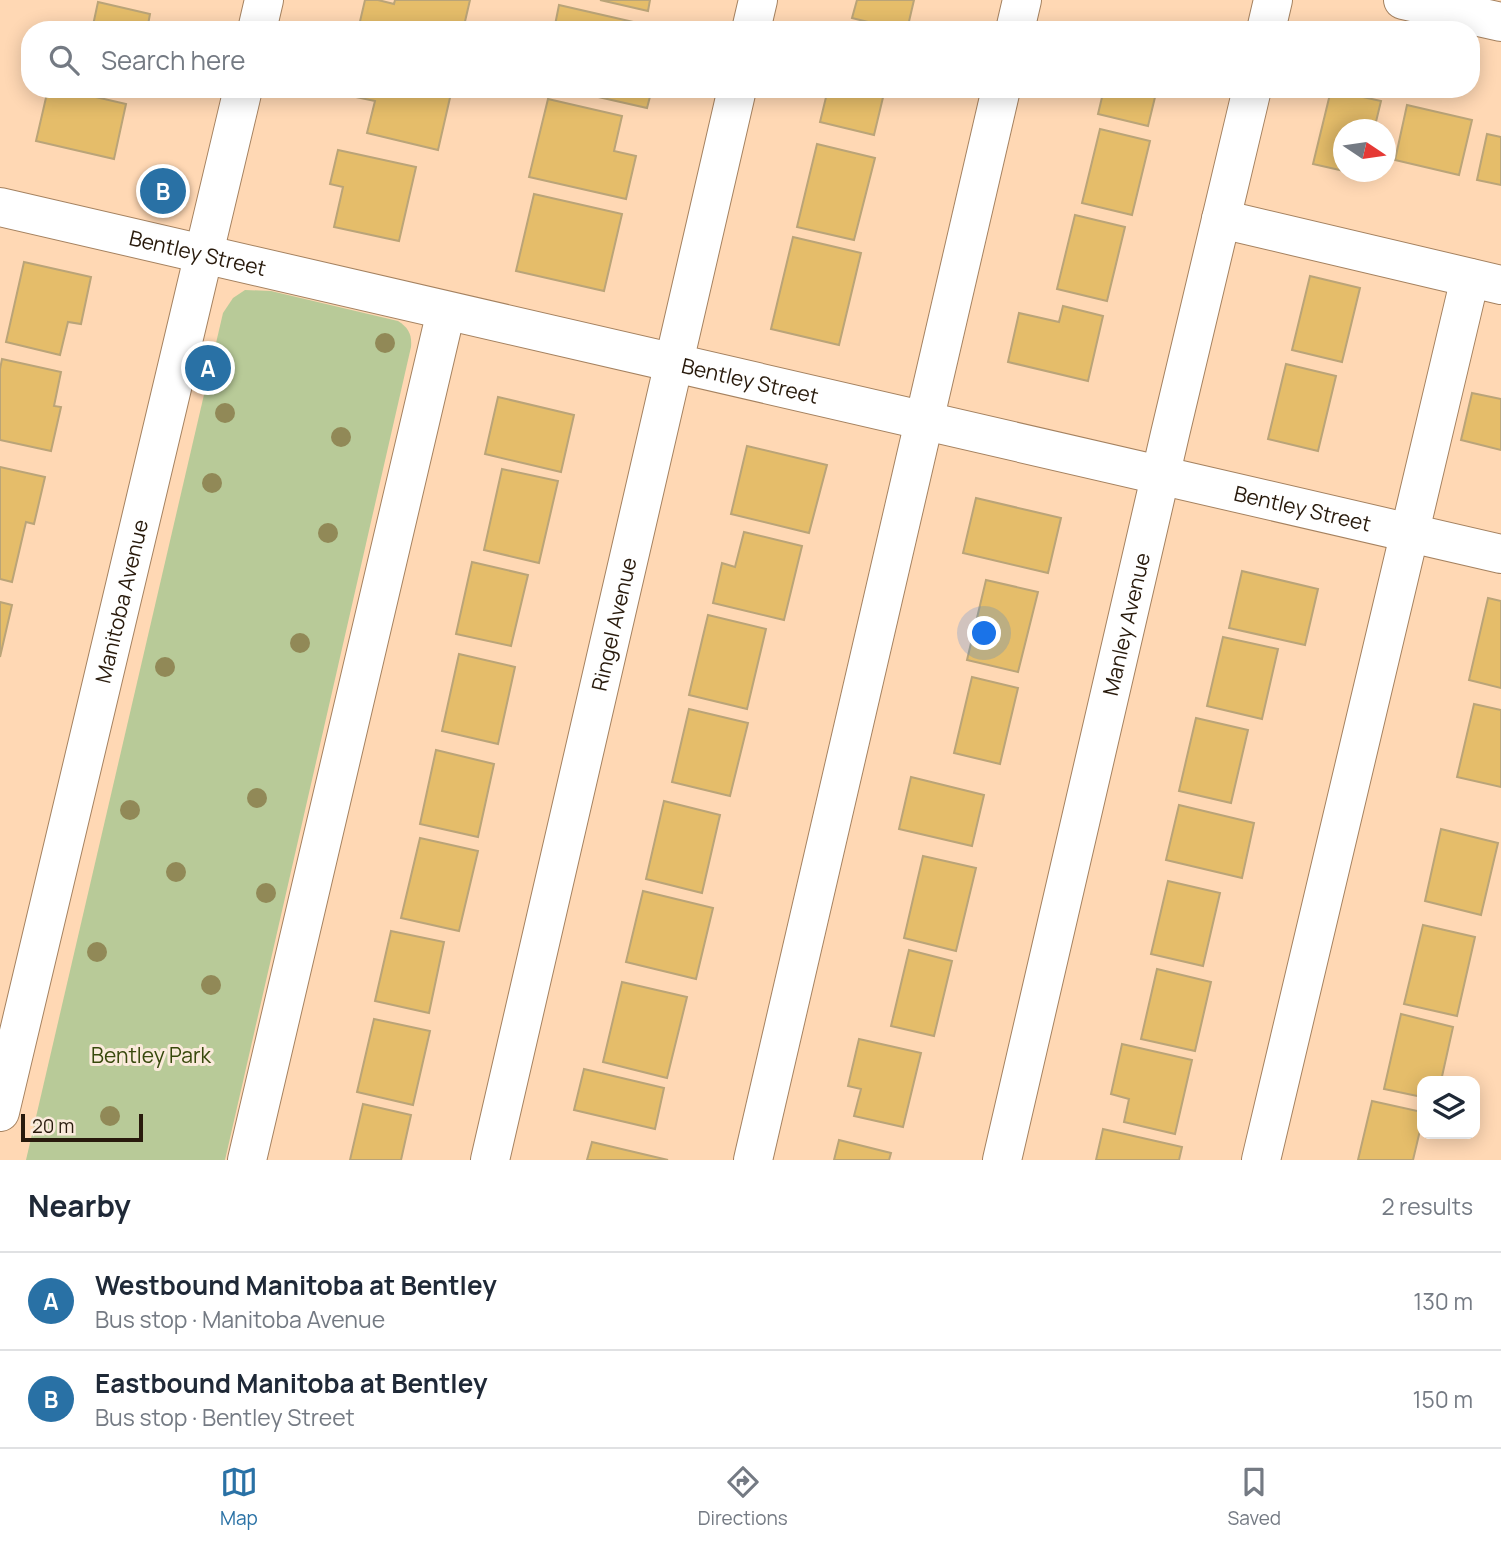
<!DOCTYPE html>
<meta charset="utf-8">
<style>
:root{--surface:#fff;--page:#f2f2f3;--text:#1f2937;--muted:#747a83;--line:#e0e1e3;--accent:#2971a5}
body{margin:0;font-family:Manrope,sans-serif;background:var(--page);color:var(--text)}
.controls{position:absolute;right:21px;bottom:21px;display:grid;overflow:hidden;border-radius:14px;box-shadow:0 4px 18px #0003}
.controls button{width:63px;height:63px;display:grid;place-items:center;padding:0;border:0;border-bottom:2px solid var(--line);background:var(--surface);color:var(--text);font:35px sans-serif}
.compass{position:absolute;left:1333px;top:119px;width:63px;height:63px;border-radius:50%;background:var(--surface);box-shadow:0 4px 18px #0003;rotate:103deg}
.scale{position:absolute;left:21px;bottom:18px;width:122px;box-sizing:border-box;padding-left:7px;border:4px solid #281a0c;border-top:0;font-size:19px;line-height:24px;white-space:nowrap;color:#281a0c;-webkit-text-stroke:5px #faeadb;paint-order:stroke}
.you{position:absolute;left:985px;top:634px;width:24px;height:24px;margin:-18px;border:5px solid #fff;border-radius:50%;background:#1a73e8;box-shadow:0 0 0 10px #1a73e833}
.badge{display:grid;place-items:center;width:46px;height:46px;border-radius:50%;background:var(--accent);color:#fff;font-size:23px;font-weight:700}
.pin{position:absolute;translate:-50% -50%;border:4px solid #fff;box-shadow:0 2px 7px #0006}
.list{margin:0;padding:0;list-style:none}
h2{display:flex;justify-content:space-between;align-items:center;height:91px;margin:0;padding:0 28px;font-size:30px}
h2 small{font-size:23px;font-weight:400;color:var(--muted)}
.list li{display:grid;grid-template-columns:46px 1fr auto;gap:21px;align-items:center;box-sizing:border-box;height:98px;padding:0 28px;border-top:2px solid var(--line)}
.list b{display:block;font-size:26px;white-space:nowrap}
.list p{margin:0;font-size:23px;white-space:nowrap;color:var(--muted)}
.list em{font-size:23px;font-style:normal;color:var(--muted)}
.icon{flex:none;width:38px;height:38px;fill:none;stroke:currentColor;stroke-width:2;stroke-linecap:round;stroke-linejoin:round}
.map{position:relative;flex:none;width:1501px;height:1160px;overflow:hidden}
.search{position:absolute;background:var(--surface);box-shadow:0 4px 18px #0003;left:21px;right:21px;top:21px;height:77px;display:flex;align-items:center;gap:18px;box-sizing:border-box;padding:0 24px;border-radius:28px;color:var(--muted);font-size:26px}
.sheet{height:287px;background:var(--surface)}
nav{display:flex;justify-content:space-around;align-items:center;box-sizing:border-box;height:98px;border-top:2px solid var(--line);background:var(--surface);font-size:19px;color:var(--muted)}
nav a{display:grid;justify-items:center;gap:4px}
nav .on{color:var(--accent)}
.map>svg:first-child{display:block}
.green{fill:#b8ca98}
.building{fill:#e5bd6a;stroke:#baa478;stroke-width:2}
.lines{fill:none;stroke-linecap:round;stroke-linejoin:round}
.minor-casing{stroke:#a58260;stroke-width:40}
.minor{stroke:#fff;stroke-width:38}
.tree{fill:#918957}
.labels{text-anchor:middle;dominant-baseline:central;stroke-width:6;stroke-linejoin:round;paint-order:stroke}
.street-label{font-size:21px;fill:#281a0c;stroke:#faeadb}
.park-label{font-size:21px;fill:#37480b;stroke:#faeadb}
</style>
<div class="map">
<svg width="1501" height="1160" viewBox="0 0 1501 1160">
<rect width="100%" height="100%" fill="#ffd8b4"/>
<path class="green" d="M245,290l26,1 127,30c11,7 14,14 13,26l-186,813h-199l197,-847 10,-15z"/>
<g class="building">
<path d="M365,0h13l16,4 1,-4h75l-7,30h-105z"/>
<path d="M600,0h50l-2,11z"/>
<path d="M857,0h57l-7,30h-7l-48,-12z"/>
<path d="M98,2l52,12 -3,16h-55z"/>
<path d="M559,5l92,21 -1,4h-96z"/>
<path d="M48,89h13l65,15 -12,55 -78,-18z"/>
<path d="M347,89h105l-14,61 -71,-17 8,-32 -29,-6z"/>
<path d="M563,89h89l-5,19z"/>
<path d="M828,89h57l-11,46 -54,-13z"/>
<path d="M1104,89h53l-9,37 -50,-12z"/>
<path d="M1331,90l50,11 -7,29h-30v41l-31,-7z"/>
<path d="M548,99l74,17 -8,35 22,5 -10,43 -97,-22z"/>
<path d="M1407,105l65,15 -13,55 -64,-15z"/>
<path d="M1100,129l50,12 -18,74 -50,-12z"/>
<path d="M1487,134l14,3v48l-24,-5z"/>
<path d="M817,144l58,14 -21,82 -57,-13z"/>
<path d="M338,150l78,17 -17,74 -65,-14 9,-40 -13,-3z"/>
<path d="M534,194l88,20 -18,77 -88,-20z"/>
<path d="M1075,215l50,12 -18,74 -50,-12z"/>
<path d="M793,237l68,16 -22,92 -68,-16z"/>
<path d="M24,262l67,15 -10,47 -13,-2 -8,33 -54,-13z"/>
<path d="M1310,276l50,12 -18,74 -50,-12z"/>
<path d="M1063,306l40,10 -15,65 -80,-19 11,-49 40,9z"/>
<path d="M2,359l59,13 -7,34 7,1 -10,44 -51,-11v-71z"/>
<path d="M1286,364l50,12 -18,75 -50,-12z"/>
<path d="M1472,393l29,6v51l-40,-10z"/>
<path d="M498,397l76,18 -13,57 -76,-18z"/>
<path d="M747,446l80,19 -18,68 -78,-19z"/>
<path d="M0,467l45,10 -11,47 -8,-2 -14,60 -12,-3z"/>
<path d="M502,469l56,12 -19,82 -55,-13z"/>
<path d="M976,498l85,20 -13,55 -85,-20z"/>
<path d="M744,532l58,14 -18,74 -71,-17 9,-40 13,4z"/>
<path d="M472,562l56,13 -17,71 -55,-12z"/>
<path d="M1242,571l76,18 -13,56 -76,-17z"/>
<path d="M986,580l52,12 -20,80 -51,-12z"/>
<path d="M1488,598l13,3v87l-32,-8z"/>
<path d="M0,602l12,3 -12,52z"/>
<path d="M708,615l58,14 -19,80 -58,-14z"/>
<path d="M1223,637l55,12 -16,70 -55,-13z"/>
<path d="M459,654l56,13 -17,77 -56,-13z"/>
<path d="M972,677l46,11 -18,76 -46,-11z"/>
<path d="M1474,704l27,6v77l-44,-10z"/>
<path d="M689,709l59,14 -18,73 -58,-14z"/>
<path d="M1196,718l52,12 -17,73 -52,-12z"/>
<path d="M436,750l58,14 -16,73 -58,-13z"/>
<path d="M911,777l73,18 -12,51 -73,-17z"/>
<path d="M664,801l56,14 -18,78 -56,-14z"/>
<path d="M1179,805l75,18 -12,55 -76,-18z"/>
<path d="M1441,829l57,14 -17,72 -56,-14z"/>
<path d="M420,838l58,13 -19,80 -58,-13z"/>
<path d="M923,856l53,12 -20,83 -52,-13z"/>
<path d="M1168,881l52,12 -17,73 -52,-12z"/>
<path d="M643,891l70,17 -17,71 -70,-17z"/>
<path d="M1423,925l52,12 -18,79 -53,-12z"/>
<path d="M391,931l53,11 -15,71 -54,-12z"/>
<path d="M909,950l43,11 -18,75 -43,-10z"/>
<path d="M1157,969l54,13 -16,69 -54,-12z"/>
<path d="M622,982l65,15 -20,81 -64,-16z"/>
<path d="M1401,1014l52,13 -12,54h-19v16l-38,-8z"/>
<path d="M374,1019l56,12 -17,74 -56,-13z"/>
<path d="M859,1039l62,14 -18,74 -49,-11 7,-27 -13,-3z"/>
<path d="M1122,1044l70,16 -17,74 -51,-12 5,-23 -18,-5z"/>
<path d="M584,1069l80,19 -9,41 -81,-19z"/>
<path d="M1372,1101l50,11v10l-9,38h-55z"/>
<path d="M363,1104l48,11 -10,45h-51z"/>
<path d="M1103,1129l79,18 -3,13h-83z"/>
<path d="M839,1140l52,13 -2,7h-55z"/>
<path d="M592,1142l76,18h-81z"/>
</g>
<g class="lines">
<defs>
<g id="minor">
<path d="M1403,0l98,22"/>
<path d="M257,30l7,-30"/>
<path d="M751,30l7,-30"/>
<path d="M1015,30l7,-30"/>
<path d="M1266,30l7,-30"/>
<path id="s1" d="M0,207l1501,347"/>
<path d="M1221,219l280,66"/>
<path id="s2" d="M0,1112l243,-1023"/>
<path d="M247,1160l199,-849"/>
<path id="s3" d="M490,1160l247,-1071"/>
<path d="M753,1160l248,-1071"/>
<path id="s4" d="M1002,1160l168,-726 82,-345"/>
<path d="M1261,1160l209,-882"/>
</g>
</defs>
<use href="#minor" class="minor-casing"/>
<use href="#minor" class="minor"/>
</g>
<g class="tree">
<circle cx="385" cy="343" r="10"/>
<circle cx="225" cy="413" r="10"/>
<circle cx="341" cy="437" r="10"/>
<circle cx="212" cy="483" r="10"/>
<circle cx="328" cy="533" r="10"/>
<circle cx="300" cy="643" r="10"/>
<circle cx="165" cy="667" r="10"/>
<circle cx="257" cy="798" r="10"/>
<circle cx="130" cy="810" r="10"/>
<circle cx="176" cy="872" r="10"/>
<circle cx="266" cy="893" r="10"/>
<circle cx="97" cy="952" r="10"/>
<circle cx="211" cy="985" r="10"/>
<circle cx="110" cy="1116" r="10"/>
</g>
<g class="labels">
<g class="street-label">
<text stroke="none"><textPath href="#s1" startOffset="203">Bentley Street</textPath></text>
<text stroke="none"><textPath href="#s1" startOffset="770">Bentley Street</textPath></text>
<text stroke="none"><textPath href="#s1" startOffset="1337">Bentley Street</textPath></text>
<text stroke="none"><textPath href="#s2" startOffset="525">Manitoba Avenue</textPath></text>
<text stroke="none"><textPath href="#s4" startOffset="550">Manley Avenue</textPath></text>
<text stroke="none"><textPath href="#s3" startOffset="550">Ringel Avenue</textPath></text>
</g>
<g class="park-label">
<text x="151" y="1055">Bentley Park</text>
</g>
</g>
</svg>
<div class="controls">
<button><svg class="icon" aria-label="layers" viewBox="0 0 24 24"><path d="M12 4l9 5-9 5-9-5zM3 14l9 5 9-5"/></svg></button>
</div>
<svg class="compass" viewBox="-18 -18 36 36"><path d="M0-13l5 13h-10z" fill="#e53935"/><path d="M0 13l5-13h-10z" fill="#747a83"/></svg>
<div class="scale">20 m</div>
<div class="you"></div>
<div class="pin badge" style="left:208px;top:368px">A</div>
<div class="pin badge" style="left:163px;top:191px">B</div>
<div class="search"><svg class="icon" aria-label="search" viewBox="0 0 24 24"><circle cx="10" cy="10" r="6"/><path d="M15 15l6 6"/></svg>Search here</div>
</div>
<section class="sheet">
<h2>Nearby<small>2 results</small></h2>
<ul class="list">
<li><span class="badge">A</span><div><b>Westbound Manitoba at Bentley</b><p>Bus stop · Manitoba Avenue</p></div><em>130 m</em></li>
<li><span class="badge">B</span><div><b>Eastbound Manitoba at Bentley</b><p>Bus stop · Bentley Street</p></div><em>150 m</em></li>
</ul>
</section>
<nav>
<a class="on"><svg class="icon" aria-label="map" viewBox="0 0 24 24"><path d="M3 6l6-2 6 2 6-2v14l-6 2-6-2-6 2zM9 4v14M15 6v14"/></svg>Map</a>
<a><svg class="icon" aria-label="directions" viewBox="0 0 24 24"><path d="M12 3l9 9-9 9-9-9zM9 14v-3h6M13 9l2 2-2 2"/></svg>Directions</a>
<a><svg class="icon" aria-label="saved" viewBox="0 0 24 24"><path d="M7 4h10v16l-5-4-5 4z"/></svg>Saved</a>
</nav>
